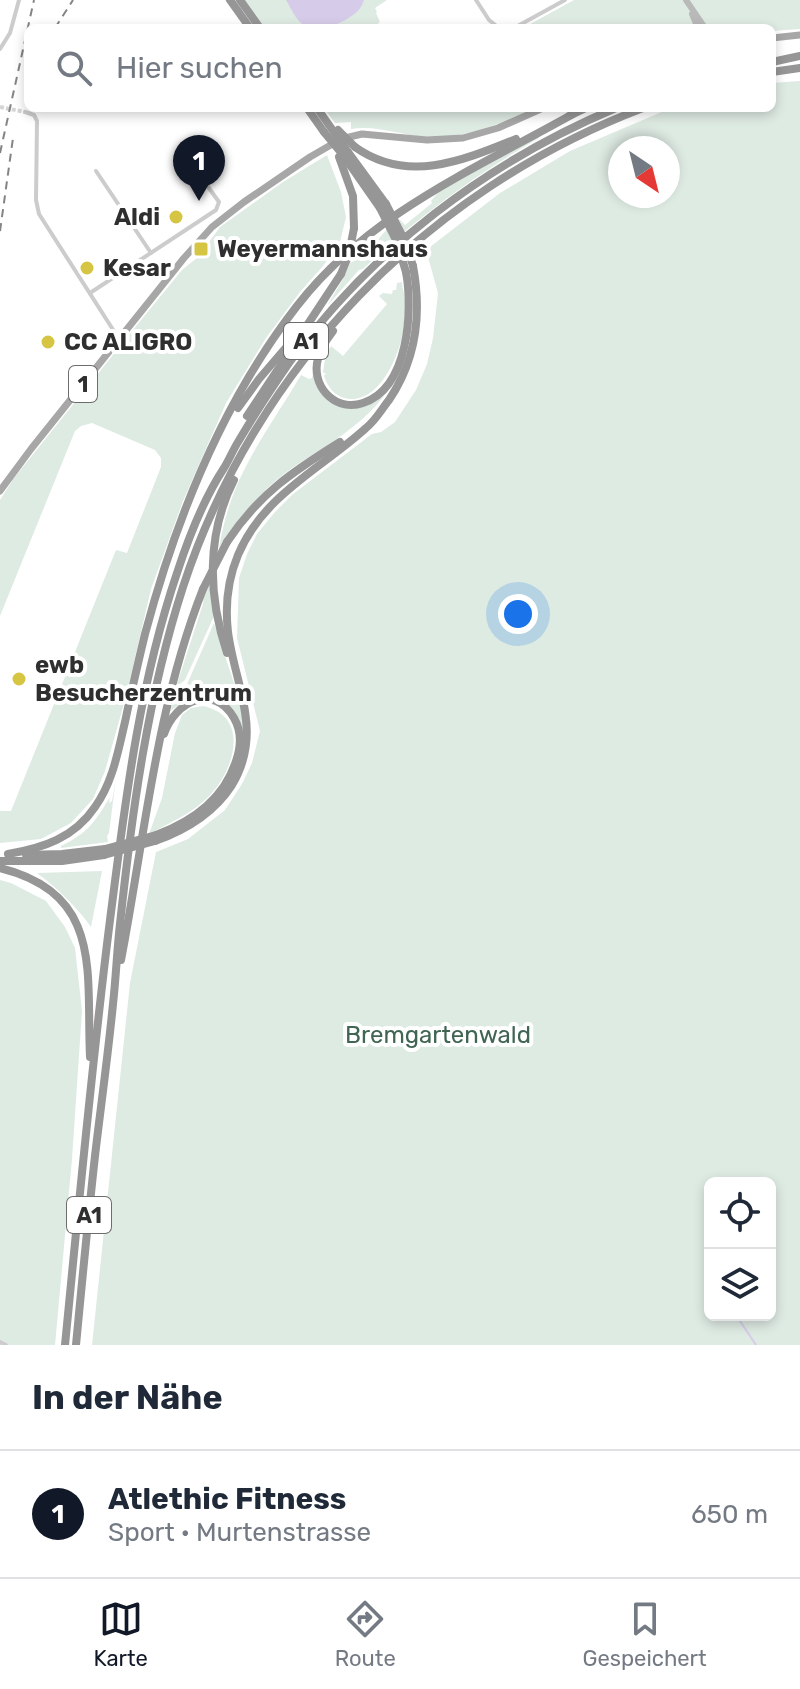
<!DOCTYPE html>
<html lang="de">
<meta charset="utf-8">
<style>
:root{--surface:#fff;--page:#f6f6f7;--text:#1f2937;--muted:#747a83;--line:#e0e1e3;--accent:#111827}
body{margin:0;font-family:Rubik,sans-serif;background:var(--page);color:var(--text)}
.controls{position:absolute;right:24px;bottom:24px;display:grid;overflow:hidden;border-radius:12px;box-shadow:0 4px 12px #0003}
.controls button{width:72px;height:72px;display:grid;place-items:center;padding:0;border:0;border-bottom:2px solid var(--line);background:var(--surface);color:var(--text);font:40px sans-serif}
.compass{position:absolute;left:608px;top:136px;width:72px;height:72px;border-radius:50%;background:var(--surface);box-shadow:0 4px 12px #0003;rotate:145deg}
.you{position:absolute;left:518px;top:614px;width:28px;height:28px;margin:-20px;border:6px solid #fff;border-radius:50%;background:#1a73e8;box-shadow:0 0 0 12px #1a73e833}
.badge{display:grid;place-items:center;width:52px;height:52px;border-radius:50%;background:var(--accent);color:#fff;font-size:26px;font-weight:700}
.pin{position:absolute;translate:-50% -66px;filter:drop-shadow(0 2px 4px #0008)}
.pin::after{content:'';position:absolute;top:42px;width:28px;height:24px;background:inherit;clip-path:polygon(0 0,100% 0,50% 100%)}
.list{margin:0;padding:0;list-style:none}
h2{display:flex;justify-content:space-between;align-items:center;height:104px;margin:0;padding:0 32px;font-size:34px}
h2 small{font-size:26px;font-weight:400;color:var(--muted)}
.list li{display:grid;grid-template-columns:52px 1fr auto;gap:24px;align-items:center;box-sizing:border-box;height:128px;padding:0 32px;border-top:2px solid var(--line)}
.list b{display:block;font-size:30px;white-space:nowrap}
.list p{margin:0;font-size:26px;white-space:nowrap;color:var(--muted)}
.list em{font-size:26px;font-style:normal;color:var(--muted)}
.icon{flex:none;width:44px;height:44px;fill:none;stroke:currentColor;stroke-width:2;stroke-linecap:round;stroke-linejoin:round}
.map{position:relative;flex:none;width:800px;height:1345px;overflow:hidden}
.search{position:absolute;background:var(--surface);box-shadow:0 4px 12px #0003;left:24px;right:24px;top:24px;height:88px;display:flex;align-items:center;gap:20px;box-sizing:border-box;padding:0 28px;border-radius:12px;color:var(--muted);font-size:30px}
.sheet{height:232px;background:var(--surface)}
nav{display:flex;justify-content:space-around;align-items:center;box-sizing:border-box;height:112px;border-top:2px solid var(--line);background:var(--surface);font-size:22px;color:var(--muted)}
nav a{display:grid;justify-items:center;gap:4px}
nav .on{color:var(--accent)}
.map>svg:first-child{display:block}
.green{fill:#deebe3;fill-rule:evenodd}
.water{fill:#d6cce9}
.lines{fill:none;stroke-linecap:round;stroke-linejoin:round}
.stream{stroke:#d6cce9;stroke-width:2}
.street-tunnel{stroke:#d5d5d5;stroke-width:4;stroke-dasharray:4 2;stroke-linecap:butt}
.street{stroke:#ccc;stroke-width:4}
.secondary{stroke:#b9b9b9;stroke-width:6}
.primary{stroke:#a7a7a7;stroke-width:7}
.highway{stroke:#969696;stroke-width:8}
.rail{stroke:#848484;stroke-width:2;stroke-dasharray:8 6;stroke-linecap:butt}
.highway-bridge{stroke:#969696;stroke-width:8}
.poi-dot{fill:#d5c542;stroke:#fff;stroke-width:3}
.labels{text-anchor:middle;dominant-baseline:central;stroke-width:8;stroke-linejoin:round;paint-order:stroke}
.shield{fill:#fff;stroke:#6d6d6d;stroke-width:2}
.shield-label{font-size:22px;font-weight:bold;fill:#2f2f2f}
.poi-label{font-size:24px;font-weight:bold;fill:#2f2f2f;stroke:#fff;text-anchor:start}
.park-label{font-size:24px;fill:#406653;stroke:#fff}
</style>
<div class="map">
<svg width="800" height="1345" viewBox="0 0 800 1345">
<rect width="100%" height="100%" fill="#fff"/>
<g class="green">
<path d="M234,0h153l-12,8 2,4 -1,1 4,9 -2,1 3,5 3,-2 1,2h-122l-17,-23 -5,4z"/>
<path d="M574,0h226v29l-28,2v-3h-249z"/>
<path d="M800,81v1264h-708l38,-362 26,-131 32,-13 37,-29 17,-26 10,-21 8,-32 -23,-93 2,-60 8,-24 10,-20 18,-22 18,-18 79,-60 9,-2 14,-10 21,-32 11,-26 6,-26 5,-45 -12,-43 74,-57 70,-42 101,-43h101v-25zM668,148v48h-48v-48zM770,1183v132h-60v-132z"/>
<path d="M324,108h209c-33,17 -70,31 -108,29 -26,-2 -48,-12 -74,-8v-7l-16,1z"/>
<path d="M539,136v2c-64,37 -122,79 -176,131l-4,1 -32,36 16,-27 7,-16 11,-6 10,-9 26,-31 8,8 27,-22 -1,-2 11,-13z"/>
<path d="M327,155l14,37 5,25 -6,25 -17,24 -23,26 -34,46 -40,65 -43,98 -32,88 -26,111 -20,71 -12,28 -22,24 -30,16 -41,4v-32h11l105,-261 11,3 34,-86v-9l-6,-8 -63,-27 -11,3 -6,5 -75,185v-116l14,-22 127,-158 41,-50 16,-13 22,-30 63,-45z"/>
<path d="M402,282c0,4 1,7 2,11 2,9 1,21 0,31 -2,26 -22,77 -54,75 -14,-1 -22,-11 -26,-23l2,-3h-3c1,-8 2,-18 8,-27l12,10 44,-52 -8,-8 4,-3 9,1 1,-4h3l1,-7z"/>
<path d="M313,373l4,13 32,22 44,-25c-29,46 -67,60 -109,91 -27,21 -47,47 -65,75 11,-73 46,-113 82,-174l8,4 3,-1z"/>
<path d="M210,580l4,36 -29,64 -9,7 27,-83 1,-9z"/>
<path d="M214,623l27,81 3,35 -8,-22 -35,-20 -14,3 -17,11 4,-11 10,-9z"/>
<path d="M203,706c51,11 29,71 1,95 -16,14 -36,23 -55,33l13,-36 13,-65 7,-18 9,-7z"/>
<path d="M116,778l-7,55 -2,3 1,6 -47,6v-2c28,-14 33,-23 49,-49l-1,6 3,-2z"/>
<path d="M102,871l-11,56c-15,-21 -33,-38 -54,-54z"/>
<path d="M0,880l11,3 35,18 19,26 10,21 7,63 -10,148 -17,186h-55z"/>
</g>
<path class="water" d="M286,0h78c-2,6 -5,11 -11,15 -10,8 -36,19 -48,11 -9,-5 -14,-18 -19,-26z"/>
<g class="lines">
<path class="stream" d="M736,1315l20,30"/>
<path class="street-tunnel" d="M0,107l25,5"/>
<g class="street">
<path d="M476,0l13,20 10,8"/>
<path d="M514,28l51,-28"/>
<path d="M0,49l10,-16 9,-33"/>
<path d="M25,112l9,3 3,6 -1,79 3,14 80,125"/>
<path d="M96,171l55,82"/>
<path d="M90,293l126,-83 3,-8 -13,-18"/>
<path d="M0,1342l6,3"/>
</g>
<g class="secondary">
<path d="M686,0l19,28"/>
<path d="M692,14l6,14"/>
</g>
<g class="primary">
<path d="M772,38l28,-3"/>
<path d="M0,491l31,-42 153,-191 28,-31 32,-25 66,-45 31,-18 21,-5 65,6 36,-2 35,-10 45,-20"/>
</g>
<g class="highway">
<path d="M230,0l20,28"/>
<path d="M240,0l20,28"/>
<path d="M772,62l28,-6"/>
<path d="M772,72l28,-4"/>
<path d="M307,108l17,24"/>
<path d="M569,116l17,-8"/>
<path d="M355,147c52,37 107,14 161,-8"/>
<path d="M348,152l38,52"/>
<path d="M343,155l37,53"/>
<path d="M339,157l14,39 1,32"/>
<path d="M333,331c-7,9 -14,20 -16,32 -4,27 21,49 46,40 46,-15 50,-93 43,-131"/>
<path d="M238,408l21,-29 30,-35"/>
<path d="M247,416l94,-142"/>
<path d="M227,542c32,-48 65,-70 113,-100"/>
<path d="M227,653c-19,-57 -21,-118 7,-173"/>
<path d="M156,835c35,-13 68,-36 80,-74 5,-14 6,-29 -2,-43 -20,-35 -59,-17 -70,16"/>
<path d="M155,841c31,-11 59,-28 77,-56 32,-53 3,-99 -4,-153 -3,-26 0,-53 10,-77 25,-60 83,-86 128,-127 10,-8 15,-18 23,-28 27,-40 33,-86 24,-134"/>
<path d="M8,854c35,-6 66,-16 87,-47 18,-25 23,-56 30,-85 6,-29 13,-59 20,-88 31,-116 78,-233 152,-328 71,-92 178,-137 276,-192"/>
<path d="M26,855l36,-1 43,-5"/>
<path d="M0,861h62l42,-6"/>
<path d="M0,868c104,26 86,105 90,189"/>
<path d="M121,960c24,-125 35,-252 82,-371"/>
<path d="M65,1345c14,-142 27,-283 45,-425 15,-117 29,-235 67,-347 12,-37 26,-73 47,-105 5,-8 9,-18 14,-26 16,-27 33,-53 51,-79 82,-113 198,-201 327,-255"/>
<path d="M76,1345c6,-63 12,-126 19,-189 6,-51 13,-101 18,-152 3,-27 4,-54 7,-80 12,-113 28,-229 63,-337 72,-220 244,-397 460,-479"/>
</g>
<g class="rail">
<path d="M55,28l18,-28"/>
<path d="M0,153l34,-153"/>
<path d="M0,231l13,-93"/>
</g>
<g class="highway-bridge">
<path d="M317,108l31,44"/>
<path d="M338,130l17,17"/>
<path d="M324,132l19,23"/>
<path d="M386,204l18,35 9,27"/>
<path d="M380,208l17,34 9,30"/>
<path d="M341,274l8,-20 5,-26"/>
<path d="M203,589l24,-47"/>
<path d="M105,849l51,-14"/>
<path d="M104,855l51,-14"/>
</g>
</g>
<g class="poi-dot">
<circle cx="176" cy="217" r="8"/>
<rect x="193" y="241" width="16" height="16" rx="4"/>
<circle cx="87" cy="268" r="8"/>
<circle cx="48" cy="342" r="8"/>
<circle cx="19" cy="679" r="8"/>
</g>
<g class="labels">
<g class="shield">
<rect x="284" y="323" width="44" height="36" rx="6"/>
<rect x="69" y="366" width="28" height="36" rx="6"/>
<rect x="67" y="1197" width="44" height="36" rx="6"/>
</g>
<g class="shield-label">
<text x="306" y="341">A1</text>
<text x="83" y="384">1</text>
<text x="89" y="1215">A1</text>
</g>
<g class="poi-label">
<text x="160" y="217" text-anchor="end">Aldi</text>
<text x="217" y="249">Weyermannshaus</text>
<text x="103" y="268">Kesar</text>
<text x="64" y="342">CC ALIGRO</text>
<text x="35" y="665">ewb<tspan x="35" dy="28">Besucherzentrum</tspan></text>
</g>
<g class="park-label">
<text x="438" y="1035">Bremgartenwald</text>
</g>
</g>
</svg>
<div class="controls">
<button><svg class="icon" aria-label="locate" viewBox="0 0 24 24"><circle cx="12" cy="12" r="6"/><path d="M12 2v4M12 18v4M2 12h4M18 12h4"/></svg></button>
<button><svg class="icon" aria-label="layers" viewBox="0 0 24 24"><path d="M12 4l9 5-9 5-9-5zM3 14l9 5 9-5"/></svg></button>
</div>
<svg class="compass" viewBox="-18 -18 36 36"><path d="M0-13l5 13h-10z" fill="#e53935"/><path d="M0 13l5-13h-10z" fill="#747a83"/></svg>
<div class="you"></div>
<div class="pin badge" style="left:199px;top:201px">1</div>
<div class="search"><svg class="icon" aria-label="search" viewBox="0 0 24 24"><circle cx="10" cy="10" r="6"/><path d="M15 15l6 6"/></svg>Hier suchen</div>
</div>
<section class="sheet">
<h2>In der Nähe<small></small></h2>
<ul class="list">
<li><span class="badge">1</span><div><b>Atlethic Fitness</b><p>Sport · Murtenstrasse</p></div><em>650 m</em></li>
</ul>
</section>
<nav>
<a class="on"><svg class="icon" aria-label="map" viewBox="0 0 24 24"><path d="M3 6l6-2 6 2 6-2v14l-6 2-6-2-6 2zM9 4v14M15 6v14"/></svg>Karte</a>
<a><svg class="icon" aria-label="directions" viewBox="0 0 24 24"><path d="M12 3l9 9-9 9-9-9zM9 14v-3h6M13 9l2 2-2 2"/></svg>Route</a>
<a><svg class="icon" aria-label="saved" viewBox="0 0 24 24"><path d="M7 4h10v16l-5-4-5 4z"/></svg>Gespeichert</a>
</nav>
